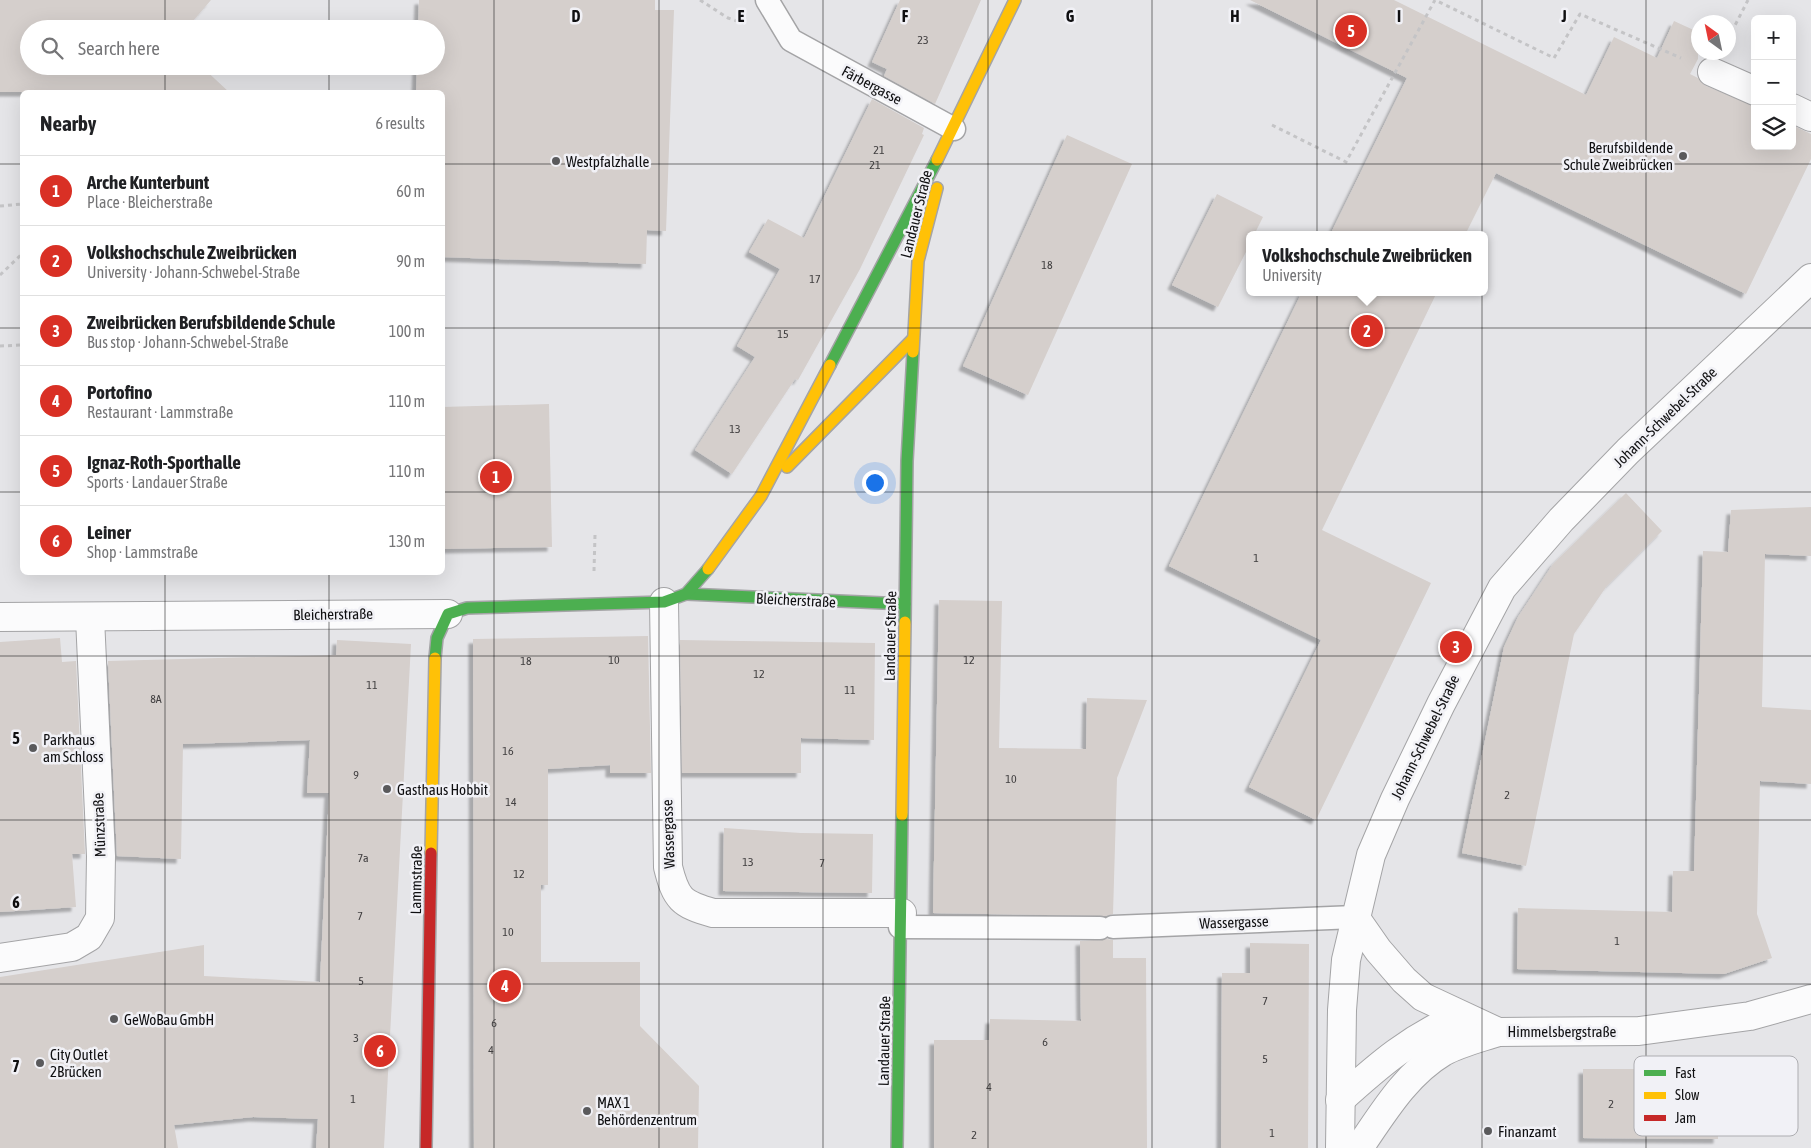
<!DOCTYPE html>
<meta charset="utf-8">
<style>
:root{--surface:#fff;--page:#f2f2f2;--text:#202124;--muted:#757577;--line:#e0e0e0;--accent:#d93025}
body{margin:0;font-family:"Asap Condensed",sans-serif;background:var(--page);color:var(--text)}
.controls{position:absolute;right:15px;top:15px;display:grid;overflow:hidden;border-radius:8px;box-shadow:0 5px 20px #0002}
.controls button{width:45px;height:45px;display:grid;place-items:center;padding:0;border:0;border-bottom:1px solid var(--line);background:var(--surface);color:var(--text);font:25px sans-serif}
.compass{position:absolute;left:1691px;top:15px;width:45px;height:45px;border-radius:50%;background:var(--surface);box-shadow:0 5px 20px #0002;rotate:327deg}
.you{position:absolute;left:874px;top:482px;width:18px;height:18px;margin:-12px;border:4px solid #fff;border-radius:50%;background:#1a73e8;box-shadow:0 0 0 8px #1a73e833}
.badge{display:grid;place-items:center;width:32px;height:32px;border-radius:50%;background:var(--accent);color:#fff;font-size:16px;font-weight:700}
.pin{position:absolute;translate:-50% -50%;border:2px solid #fff;box-shadow:0 1px 5px #0006}
.popup{position:absolute;left:1246px;top:231px;width:242px;height:65px;box-sizing:border-box;display:grid;place-content:center;border-radius:8px;background:var(--surface);filter:drop-shadow(0 1px 4px #0005);font-size:16px;white-space:nowrap;color:var(--muted)}
.popup b{font-size:19px;color:var(--text)}
.popup::after{content:'';position:absolute;left:50%;top:100%;margin-left:-10px;border:10px solid transparent;border-top-color:var(--surface)}
.list{margin:0;padding:0;list-style:none}
h2{display:flex;justify-content:space-between;align-items:center;height:65px;margin:0;padding:0 20px;font-size:21px}
h2 small{font-size:16px;font-weight:400;color:var(--muted)}
.list li{display:grid;grid-template-columns:32px 1fr auto;gap:15px;align-items:center;box-sizing:border-box;height:70px;padding:0 20px;border-top:1px solid var(--line)}
.list b{display:block;font-size:19px;white-space:nowrap}
.list p{margin:0;font-size:16px;white-space:nowrap;color:var(--muted)}
.list em{font-size:16px;font-style:normal;color:var(--muted)}
.icon{flex:none;width:28px;height:28px;fill:none;stroke:currentColor;stroke-width:2;stroke-linecap:round;stroke-linejoin:round}
.map{position:relative;flex:none;width:1811px;height:1148px;overflow:hidden}
.search{position:absolute;background:var(--surface);box-shadow:0 5px 20px #0002;left:20px;top:20px;width:425px;height:55px;display:flex;align-items:center;gap:12px;box-sizing:border-box;padding:0 18px;border-radius:28px;color:var(--muted);font-size:19px}
.panel{position:absolute;background:var(--surface);box-shadow:0 5px 20px #0002;left:20px;top:90px;width:425px;height:485px;border-radius:8px}
.map>svg:first-child{display:block}
.building{fill:#d5cfcc;filter:url(#shadow)}
.lines{fill:none;stroke-linecap:round;stroke-linejoin:round}
.lane-casing{stroke:#a4a4a6;stroke-width:25}
.street-casing{stroke:#a4a4a6;stroke-width:30}
.fast-casing{stroke:#a4a4a6;stroke-width:14}
.slow-casing{stroke:#a4a4a6;stroke-width:14}
.jam-casing{stroke:#a4a4a6;stroke-width:14}
.path{stroke:#c4c4c6;stroke-width:3;stroke-dasharray:4 4;stroke-linecap:butt}
.lane{stroke:#fbfbfc;stroke-width:22}
.street{stroke:#fbfbfc;stroke-width:28}
.fast{stroke:#4caf50;stroke-width:11}
.slow{stroke:#ffc107;stroke-width:11}
.jam{stroke:#c62828;stroke-width:11}
.grid{fill:none;stroke:#0f0f11;stroke-width:1;stroke-opacity:0.55}
.poi-dot{fill:#5a5a5c;stroke:#f1f1f6;stroke-width:2}
.labels{text-anchor:middle;dominant-baseline:central;stroke-width:5;stroke-linejoin:round;paint-order:stroke}
.number-label{font-size:12px;fill:#424041}
.street-label{font-size:15px;fill:#0f0f11;stroke:#f1f1f6}
.poi-label{font-size:15px;fill:#0f0f11;stroke:#f1f1f6;text-anchor:start}
.key{fill:#f1f1f6;stroke:#adadb1;stroke-width:1}
.key-label{font-size:14px;fill:#0f0f11}
.grid-label{font-size:16px;text-anchor:middle;font-weight:bold;fill:#0f0f11;stroke:#f1f1f6;stroke-width:5;stroke-linejoin:round;paint-order:stroke}
</style>
<div class="map">
<svg width="1811" height="1148" viewBox="0 0 1811 1148">
<defs>
<filter id="shadow"><feDropShadow dx="-4.5" dy="4.5" stdDeviation="1" flood-color="#0004"/></filter>
</defs>
<rect width="100%" height="100%" fill="#e5e5e8"/>
<g class="building">
<path d="M0,0h211l-25,29h-157v37h172l28,26h-229z"/>
<path d="M419,0h236v10h19l-8,221 -19,-1 -1,34 -204,-7v-165h-26l1,-26h19v-37h-18z"/>
<path d="M900,0h81l-46,104 -51,-28 3,-7 -15,-7z"/>
<path d="M1250,0h144l192,95 28,-58 43,21 17,-37 24,11v27l-8,15 8,4 8,8 49,20v40h37v-21l19,9v25l-65,135 -250,-121 -31,62h-135l77,-157z"/>
<path d="M872,99l52,29 -2,6 2,1 -64,134 -62,111 -3,-1 -63,95 -37,-24 60,-93 -18,-11 43,-77 -31,-17 19,-33 36,19z"/>
<path d="M1067,135l65,29 -104,231 -65,-29z"/>
<path d="M1217,194l46,23 -9,18h-4v9l-32,63 -46,-22z"/>
<path d="M1302,292h135l-115,238 109,53 -115,237 -67,-33 72,-147 -152,-74z"/>
<path d="M549,404l3,143 -110,2v-142z"/>
<path d="M1626,493l36,38 -56,56 -32,47 -48,232 -64,-13 42,-206 14,-30 35,-53z"/>
<path d="M1811,507v49l-46,-2 -3,153 49,3v74l-51,-3 -3,133 15,44 -48,16 -207,-5 1,-61 154,4 1,-41h21l9,-320 25,1 3,-42z"/>
<path d="M939,600l63,1 -3,147 87,1 1,-51 60,2 -30,78 -4,136 -7,2 -173,-3z"/>
<path d="M648,636l3,137h-41v-8l-62,4v116h-7v77h99v64l59,60 -1,62h-224l-1,-509z"/>
<path d="M60,638l2,24 14,-1 9,193h-13l4,53 -76,5v-270z"/>
<path d="M337,640l74,4 -27,504h-68l2,-29 -65,-2 -79,8 4,23h-178v-171l204,-32v31l116,6 9,-189h-22l3,-53 -127,4 -2,115 -64,-3 -9,-195 228,-6z"/>
<path d="M680,640l195,3 -1,97 -73,-2v35h-119z"/>
<path d="M724,828l77,5 72,1 -1,59 -149,-2z"/>
<path d="M1107,939l6,1v18h33l1,190h-213v-108h55l1,-21 91,2 -1,-80z"/>
<path d="M1250,943l59,1 -1,204h-87l1,-175h28z"/>
<path d="M1583,1069h135v70l-135,-1z"/>
</g>
<g class="lines">
<defs>
<g id="lane">
<path d="M767,0l24,40 163,89"/>
<path d="M900,927l200,1"/>
<path d="M1113,927l242,-10"/>
</g>
<g id="street">
<path d="M1712,72l43,19"/>
<path d="M1792,108l19,9"/>
<path d="M664,602l4,265c8,32 13,37 45,46h189"/>
<path d="M0,617l448,-3"/>
<path d="M1355,917l23,33 26,30 19,17 75,35 141,-1 111,-15 61,-17"/>
<path d="M0,958l72,-11 17,-10 11,-19 1,-62 -11,-238"/>
<path d="M1340,1100c41,-37 69,-61 120,-84"/>
<path d="M1340,1148l2,-138 4,-50 25,-105 24,-56 46,-95 61,-116 59,-68 67,-69 183,-173"/>
<path d="M1359,1148c24,-35 47,-74 84,-96 16,-9 37,-14 55,-20"/>
</g>
<g id="fast">
<path d="M830,365l107,-205"/>
<path d="M686,594l219,10"/>
<path d="M905,622l2,-161 6,-109"/>
<path d="M435,658l2,-20 11,-24 19,-6 197,-6 22,-8 22,-25"/>
<path d="M897,1148l5,-333"/>
</g>
<g id="slow">
<path d="M937,160l78,-160"/>
<path d="M913,352l5,-91 19,-73"/>
<path d="M787,467l126,-128"/>
<path d="M708,569l53,-73 69,-131"/>
<path d="M902,815l3,-193"/>
<path d="M431,853l4,-195"/>
</g>
<path id="jam" d="M426,1148l5,-295"/>
</defs>
<use href="#lane" class="lane-casing"/>
<use href="#street" class="street-casing"/>
<use href="#fast" class="fast-casing"/>
<use href="#slow" class="slow-casing"/>
<use href="#jam" class="jam-casing"/>
<g class="path">
<path d="M700,0l28,18 15,5"/>
<path d="M1728,39l20,-39"/>
<path d="M1272,125l74,37 89,-162 119,58 26,-44 101,44"/>
<path d="M0,206l22,-2"/>
<path d="M0,275l22,-21"/>
<path d="M0,346l22,-1"/>
<path d="M594,571l1,-36"/>
</g>
<use href="#lane" class="lane"/>
<use href="#street" class="street"/>
<use href="#fast" class="fast"/>
<use href="#slow" class="slow"/>
<use href="#jam" class="jam"/>
</g>
<path class="grid" d="M165,0v29M329,0v29M494,0v1148M659,0v1148M823,0v1148M988,0v1148M1152,0v1148M1317,0v1148M1482,0v1148M1646,0v1148M165,66v26M329,66v26M0,164h22M442,164h1369M0,328h22M442,328h1369M0,492h22M442,492h1369M165,572v576M329,572v576M0,656h1811M0,820h1811M0,984h1811"/>
<g class="poi-dot">
<circle cx="1683" cy="156" r="5"/>
<circle cx="556" cy="161" r="5"/>
<circle cx="33" cy="748" r="5"/>
<circle cx="387" cy="789" r="5"/>
<circle cx="114" cy="1019" r="5"/>
<circle cx="40" cy="1063" r="5"/>
<circle cx="587" cy="1111" r="5"/>
<circle cx="1488" cy="1131" r="5"/>
</g>
<g class="labels">
<g class="number-label">
<text x="923" y="40">23</text>
<text x="879" y="150">21</text>
<text x="875" y="165">21</text>
<text x="1047" y="265">18</text>
<text x="815" y="279">17</text>
<text x="783" y="334">15</text>
<text x="735" y="429">13</text>
<text x="1256" y="558">1</text>
<text x="614" y="660">10</text>
<text x="969" y="660">12</text>
<text x="526" y="661">18</text>
<text x="759" y="674">12</text>
<text x="372" y="685">11</text>
<text x="850" y="690">11</text>
<text x="156" y="699">8A</text>
<text x="508" y="751">16</text>
<text x="356" y="775">9</text>
<text x="1011" y="779">10</text>
<text x="1507" y="795">2</text>
<text x="511" y="802">14</text>
<text x="363" y="858">7a</text>
<text x="748" y="862">13</text>
<text x="822" y="863">7</text>
<text x="519" y="874">12</text>
<text x="360" y="916">7</text>
<text x="508" y="932">10</text>
<text x="1617" y="941">1</text>
<text x="361" y="981">5</text>
<text x="1265" y="1001">7</text>
<text x="494" y="1023">6</text>
<text x="356" y="1038">3</text>
<text x="1045" y="1042">6</text>
<text x="491" y="1050">4</text>
<text x="1265" y="1059">5</text>
<text x="989" y="1087">4</text>
<text x="353" y="1099">1</text>
<text x="1611" y="1104">2</text>
<text x="1272" y="1133">1</text>
<text x="974" y="1135">2</text>
</g>
<g class="street-label">
<text transform="translate(872 85) rotate(28)">Färbergasse</text>
<text transform="translate(916 214) rotate(-76)">Landauer Straße</text>
<text transform="translate(1665 417) rotate(-44)">Johann-Schwebel-Straße</text>
<text transform="translate(796 600) rotate(3)">Bleicherstraße</text>
<text transform="translate(333 614) rotate(-1)">Bleicherstraße</text>
<text transform="translate(890 636) rotate(-89)">Landauer Straße</text>
<text transform="translate(1425 737) rotate(-64)">Johann-Schwebel-Straße</text>
<text transform="translate(99 825) rotate(-92)">Münzstraße</text>
<text transform="translate(668 834) rotate(-92)">Wassergasse</text>
<text transform="translate(416 880) rotate(-89)">Lammstraße</text>
<text transform="translate(1234 922) rotate(-2)">Wassergasse</text>
<text x="1562" y="1031">Himmelsbergstraße</text>
<text transform="translate(884 1041) rotate(-89)">Landauer Straße</text>
</g>
<g class="poi-label">
<text x="1673" y="147" text-anchor="end">Berufsbildende<tspan x="1673" dy="17">Schule Zweibrücken</tspan></text>
<text x="566" y="161">Westpfalzhalle</text>
<text x="43" y="739">Parkhaus<tspan x="43" dy="17">am Schloss</tspan></text>
<text x="397" y="789">Gasthaus Hobbit</text>
<text x="124" y="1019">GeWoBau GmbH</text>
<text x="50" y="1054">City Outlet<tspan x="50" dy="17">2Brücken</tspan></text>
<text x="597" y="1102">MAX 1<tspan x="597" dy="17">Behördenzentrum</tspan></text>
<text x="1498" y="1131">Finanzamt</text>
</g>
</g>
<rect x="1634" y="1056" width="164" height="80" rx="8" class="key"/>
<rect x="1644" y="1070" width="22" height="6" fill="#4caf50"/>
<rect x="1644" y="1092" width="22" height="7" fill="#ffc107"/>
<rect x="1644" y="1115" width="22" height="6" fill="#c62828"/>
<g class="key-label">
<text x="1675" y="1078">Fast</text>
<text x="1675" y="1100">Slow</text>
<text x="1675" y="1123">Jam</text>
</g>
<g class="grid-label">
<text x="576" y="22">D</text>
<text x="741" y="22">E</text>
<text x="905" y="22">F</text>
<text x="1070" y="22">G</text>
<text x="1235" y="22">H</text>
<text x="1399" y="22">I</text>
<text x="1564" y="22">J</text>
<text x="16" y="744">5</text>
<text x="16" y="908">6</text>
<text x="16" y="1072">7</text>
</g>
</svg>
<div class="controls">
<button>+</button>
<button>−</button>
<button><svg class="icon" aria-label="layers" viewBox="0 0 24 24"><path d="M12 4l9 5-9 5-9-5zM3 14l9 5 9-5"/></svg></button>
</div>
<svg class="compass" viewBox="-18 -18 36 36"><path d="M0-13l5 13h-10z" fill="#e53935"/><path d="M0 13l5-13h-10z" fill="#757577"/></svg>
<div class="you"></div>
<div class="pin badge" style="left:496px;top:477px">1</div>
<div class="pin badge" style="left:1367px;top:331px">2</div>
<div class="popup"><b>Volkshochschule Zweibrücken</b>University</div>
<div class="pin badge" style="left:1456px;top:647px">3</div>
<div class="pin badge" style="left:505px;top:986px">4</div>
<div class="pin badge" style="left:1351px;top:31px">5</div>
<div class="pin badge" style="left:380px;top:1051px">6</div>
<div class="search"><svg class="icon" aria-label="search" viewBox="0 0 24 24"><circle cx="10" cy="10" r="6"/><path d="M15 15l6 6"/></svg>Search here</div>
<section class="panel">
<h2>Nearby<small>6 results</small></h2>
<ul class="list">
<li><span class="badge">1</span><div><b>Arche Kunterbunt</b><p>Place · Bleicherstraße</p></div><em>60 m</em></li>
<li><span class="badge">2</span><div><b>Volkshochschule Zweibrücken</b><p>University · Johann-Schwebel-Straße</p></div><em>90 m</em></li>
<li><span class="badge">3</span><div><b>Zweibrücken Berufsbildende Schule</b><p>Bus stop · Johann-Schwebel-Straße</p></div><em>100 m</em></li>
<li><span class="badge">4</span><div><b>Portofino</b><p>Restaurant · Lammstraße</p></div><em>110 m</em></li>
<li><span class="badge">5</span><div><b>Ignaz-Roth-Sporthalle</b><p>Sports · Landauer Straße</p></div><em>110 m</em></li>
<li><span class="badge">6</span><div><b>Leiner</b><p>Shop · Lammstraße</p></div><em>130 m</em></li>
</ul>
</section>
</div>
